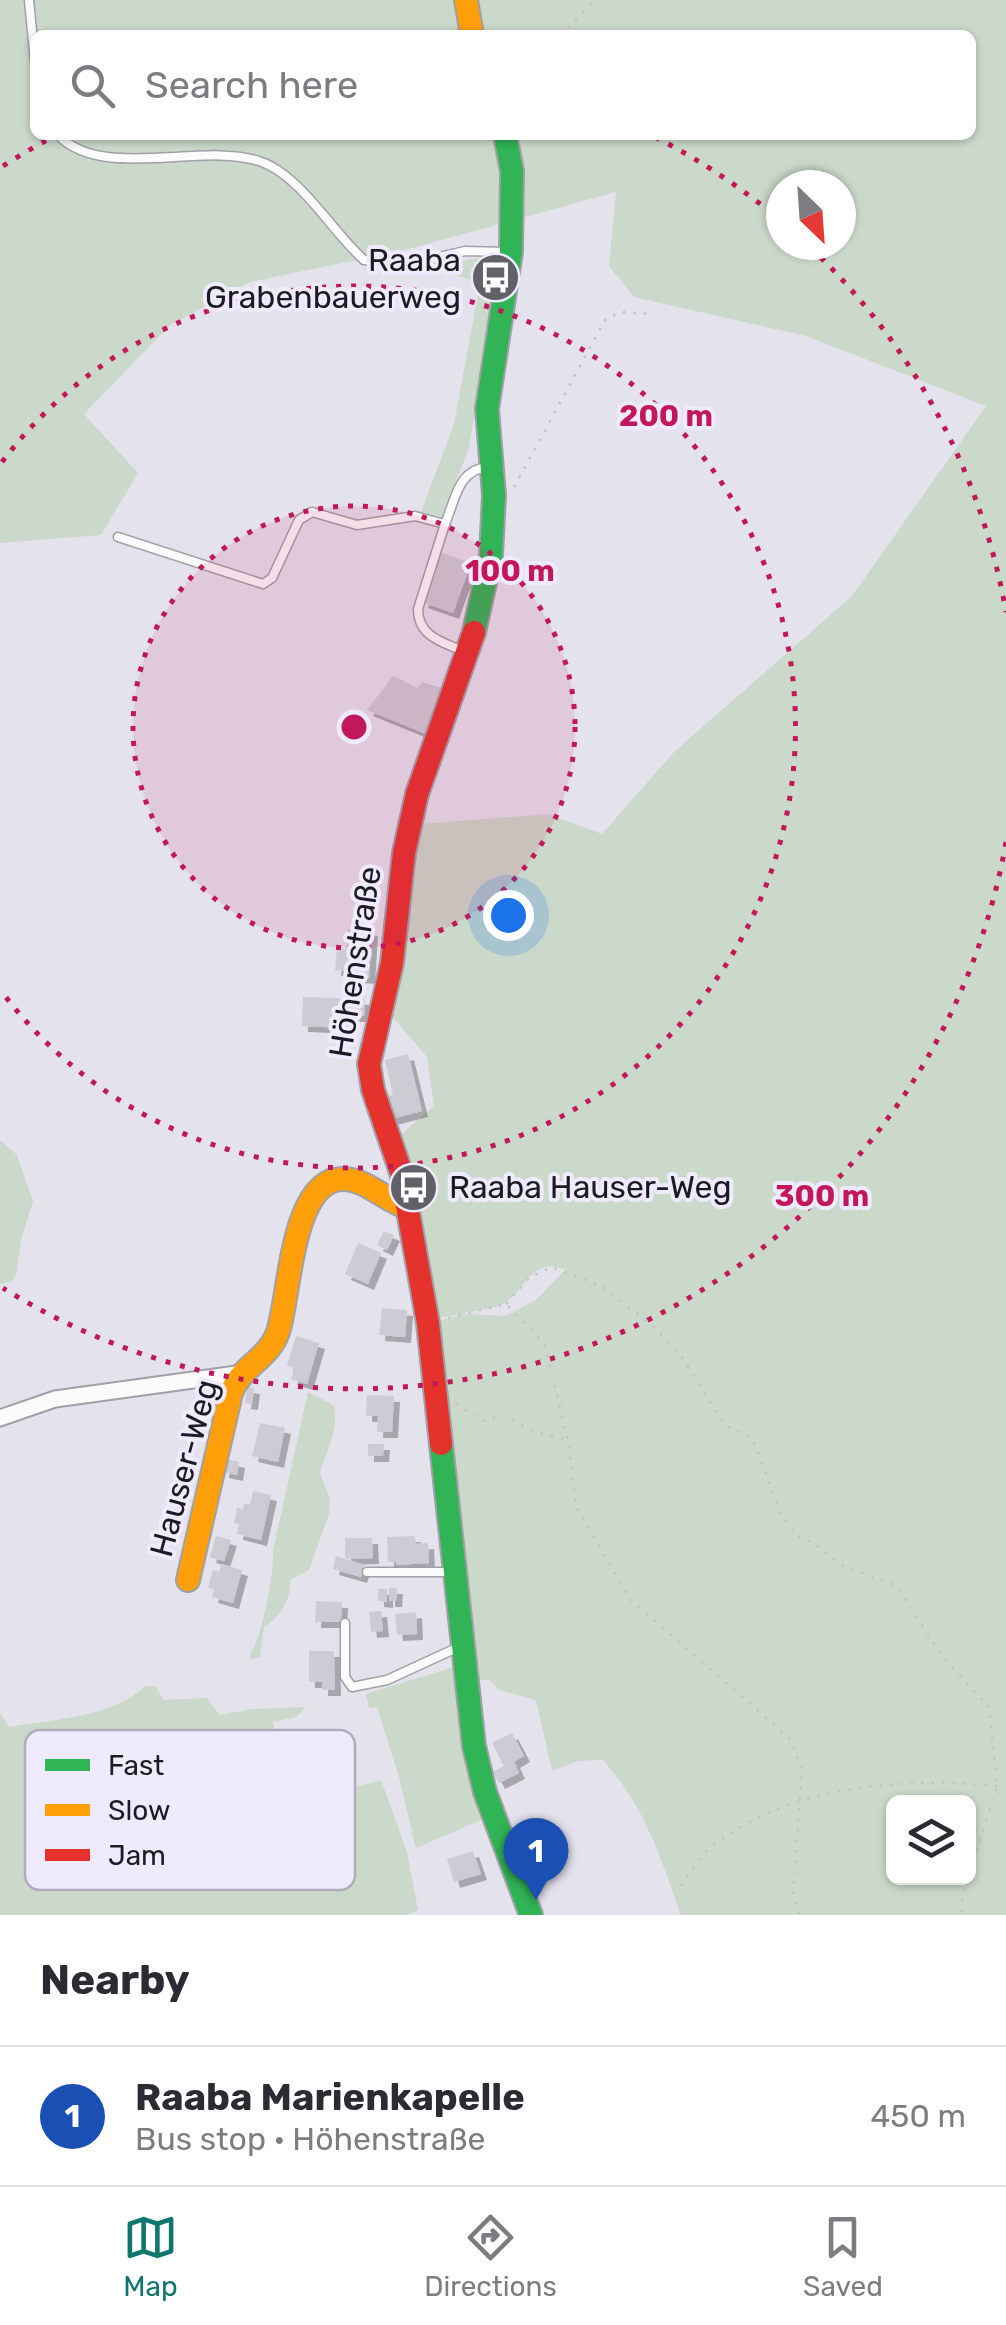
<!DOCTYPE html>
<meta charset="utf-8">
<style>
:root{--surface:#fff;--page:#f7f7f7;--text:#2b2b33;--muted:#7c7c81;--line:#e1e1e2;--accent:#0f766e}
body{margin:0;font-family:Rubik,sans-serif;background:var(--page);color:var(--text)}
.controls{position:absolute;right:30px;bottom:30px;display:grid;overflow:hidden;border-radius:15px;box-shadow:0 2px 8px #0004}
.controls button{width:90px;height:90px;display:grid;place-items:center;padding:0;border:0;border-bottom:2px solid var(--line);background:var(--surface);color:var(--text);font:50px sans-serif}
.compass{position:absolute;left:766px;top:170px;width:90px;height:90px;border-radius:50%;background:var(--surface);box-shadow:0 2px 8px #0004;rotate:155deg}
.you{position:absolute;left:508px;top:915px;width:35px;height:35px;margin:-25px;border:8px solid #fff;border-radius:50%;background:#1a73e8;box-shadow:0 0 0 15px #1a73e833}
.badge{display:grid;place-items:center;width:65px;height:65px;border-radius:50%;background:var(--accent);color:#fff;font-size:32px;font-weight:700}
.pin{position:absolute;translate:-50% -82px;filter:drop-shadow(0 2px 5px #0008)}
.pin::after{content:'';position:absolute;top:52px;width:35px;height:30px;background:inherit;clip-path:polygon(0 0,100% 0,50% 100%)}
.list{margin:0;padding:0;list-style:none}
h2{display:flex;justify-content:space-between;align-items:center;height:130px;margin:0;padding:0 40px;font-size:42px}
h2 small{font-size:32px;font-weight:400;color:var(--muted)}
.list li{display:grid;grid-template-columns:65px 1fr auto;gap:30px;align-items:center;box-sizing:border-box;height:140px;padding:0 40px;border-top:2px solid var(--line)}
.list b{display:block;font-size:38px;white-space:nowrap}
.list p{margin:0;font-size:32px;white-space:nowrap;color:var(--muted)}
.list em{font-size:32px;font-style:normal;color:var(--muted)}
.icon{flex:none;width:55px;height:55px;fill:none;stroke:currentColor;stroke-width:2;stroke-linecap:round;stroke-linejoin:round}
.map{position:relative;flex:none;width:1006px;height:1915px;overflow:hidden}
.search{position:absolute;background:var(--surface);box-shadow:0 2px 8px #0004;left:30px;right:30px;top:30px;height:110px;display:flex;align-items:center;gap:25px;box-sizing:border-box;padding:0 35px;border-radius:15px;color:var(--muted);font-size:38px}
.sheet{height:270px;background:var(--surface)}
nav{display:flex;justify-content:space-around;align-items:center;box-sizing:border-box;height:140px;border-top:2px solid var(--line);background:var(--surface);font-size:28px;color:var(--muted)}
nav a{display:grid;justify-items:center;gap:5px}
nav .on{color:var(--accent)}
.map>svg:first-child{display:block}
.green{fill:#cbd9ca;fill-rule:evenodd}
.building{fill:#cdccd4;filter:url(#shadow)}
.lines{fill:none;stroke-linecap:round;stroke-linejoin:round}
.lane-casing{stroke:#a1a0a7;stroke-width:11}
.street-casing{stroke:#a1a0a7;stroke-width:19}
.fast-casing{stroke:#a1a0a7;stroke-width:26}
.slow-casing{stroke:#a1a0a7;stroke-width:26}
.jam-casing{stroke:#a1a0a7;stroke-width:26}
.path{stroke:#c4c4c7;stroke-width:2.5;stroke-dasharray:2.5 8;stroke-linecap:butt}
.lane{stroke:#fbfbfc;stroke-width:8}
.street{stroke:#fbfbfc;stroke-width:15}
.fast{stroke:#30b455;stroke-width:22}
.slow{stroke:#ff9f0a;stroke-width:22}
.jam{stroke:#e5322d;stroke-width:22}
.ring{fill:none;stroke:#c2185b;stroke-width:5;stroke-dasharray:5 10}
.labels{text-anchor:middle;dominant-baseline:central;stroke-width:8;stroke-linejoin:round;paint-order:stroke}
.poi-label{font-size:32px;fill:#1c1b22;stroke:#efeafe;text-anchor:end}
.street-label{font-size:32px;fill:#1c1b22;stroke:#efeafe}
.key{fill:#efeafe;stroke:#b0acbc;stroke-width:2.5}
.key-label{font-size:28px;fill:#1c1b22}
.centre{fill:#c2185b;stroke:#efeafe;stroke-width:5}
.ring-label{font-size:30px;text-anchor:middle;font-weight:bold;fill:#c2185b;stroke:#efeafe;stroke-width:8;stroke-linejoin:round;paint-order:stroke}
</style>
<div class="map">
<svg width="1006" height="1915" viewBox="0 0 1006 1915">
<defs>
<filter id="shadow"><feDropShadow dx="6" dy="6" stdDeviation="0" flood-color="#0004"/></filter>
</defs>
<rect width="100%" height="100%" fill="#e4e2ec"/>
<g class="green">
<path d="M0,0h1006v1915h-325c-21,-59 -36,-108 -78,-155l-25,1 -26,10 -16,-71 -37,-10 -10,-11 -18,3 -38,-360 32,-8 40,2 31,-16 29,-30c-30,-15 -41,20 -59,32 -11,7 -58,14 -73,17l-34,-183 35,-30 -7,-49 -38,-44 22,-160 9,-29 128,-10 54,20 72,-82 178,-156 134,-190 -180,-70 -172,-39 -25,-31 7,-74 -211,58 -155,32 -80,43 -86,89 54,59 -37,62 -101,8zM35,35h936v100h-936zM781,185h60v60h-60zM894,1802h74v76h-74z"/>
<path d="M496,255l3,2 -30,191 -27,69 -21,-5 33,-88 26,-141 -35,-11 -2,-8z"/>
<path d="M0,1140l17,15 16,46 -12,39 -5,35 -5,7 -11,2z"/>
<path d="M308,1392l25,13c8,22 -7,46 -13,68l10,26 -1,15 -20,56 -19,10c2,18 -10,38 -26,47l-4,30 -9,3 -1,-6c12,-16 25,-83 23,-104z"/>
<path d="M457,1666l31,151 -72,31 -17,-71 -22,-70 -8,1 -3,-14z"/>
<path d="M145,1686h10l9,14 43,-2 13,17 31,-6 55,-2 -10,10 -23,5 23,81 85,-23 26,72 11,58 -12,5h-406v-202l9,14c43,-8 103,-9 136,-41z"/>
</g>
<g class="building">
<path d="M439,552l32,11 -18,50 -31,-11z"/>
<path d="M393,676l24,12 5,-6 20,6 -16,46 -59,-24z"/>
<path d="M348,929l24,1 -3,48 -25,-2 1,-5 -10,-1 2,-22 9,1z"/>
<path d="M303,997l62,2 -1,17h-14v12l-48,-2z"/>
<path d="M408,1054l14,57 -31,8 -6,-22 8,-2 -8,-35z"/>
<path d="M384,1231l10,4 -7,15 -10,-5z"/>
<path d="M358,1243l23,10 -13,31 -23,-10z"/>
<path d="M382,1308l25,2 -2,27 -26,-2z"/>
<path d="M296,1336l23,7 -12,41 -16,-5 4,-11 -8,-3z"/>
<path d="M247,1387l7,1 -2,16 -7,-1z"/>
<path d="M367,1395l27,1 -2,36h-15l1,-16h-12z"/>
<path d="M260,1423l25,5 -7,34 -26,-6z"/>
<path d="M368,1444h16l-1,12h-15z"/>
<path d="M225,1459l14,3 -2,13 -14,-3z"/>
<path d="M253,1491l18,4 -10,45 -24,-6 2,-10 -5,-1 3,-15 6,1 1,-6 6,2z"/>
<path d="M216,1536l15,4 -7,21 -14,-4z"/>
<path d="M415,1536l1,8 12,-1 1,20 -33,2v-3h-8l-1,-25z"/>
<path d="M345,1538h27l1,20 -28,1 20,6 -4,12 -28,-8 3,-13 9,3z"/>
<path d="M221,1564l21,6 -9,33 -21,-6 2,-8 -6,-1 5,-18 6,2z"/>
<path d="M389,1588h8l-1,13h-7z"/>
<path d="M378,1589h9v13l-9,-1z"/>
<path d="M316,1601l26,1 -1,20h-26z"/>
<path d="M381,1611l2,20 -12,1 -2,-20z"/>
<path d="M416,1612l1,22 -20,1 -2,-21z"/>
<path d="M309,1651h25l1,39h-13v-8h-13z"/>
<path d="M512,1733l12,23 -10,6 5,11 -20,10 -6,-11 11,-6 -12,-23z"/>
<path d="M473,1851l8,23 -27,8 -7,-23z"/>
</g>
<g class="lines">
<defs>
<g id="lane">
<path d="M29,0l6,62"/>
<path d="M58,135c44,46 142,7 201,26 41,13 73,71 105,99l41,5 60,-14 41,1"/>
<path d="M445,524l-27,85c0,28 25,33 47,43"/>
<path d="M118,537l145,47 9,-6 27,-58 13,-8 45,13 58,-9 30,8c11,-26 13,-55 44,-57"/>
<path d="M367,1572h85"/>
<path d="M345,1623v54l7,10 35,-7 74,-34"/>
</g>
<path id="street" d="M0,1418l55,-19 189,-26"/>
<g id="fast">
<path d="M474,632l17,-76 3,-61 -7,-86 24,-157 1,-81 -7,-36"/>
<path d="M441,1444l33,302 11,46 46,123"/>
</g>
<g id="slow">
<path d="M466,0l6,35"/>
<path d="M188,1580l43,-187c9,-26 38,-34 47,-61 12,-35 13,-157 67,-153 24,2 42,23 64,29"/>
</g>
<path id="jam" d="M441,1444l-13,-121 -27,-151 -28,-82 -4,-26 23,-101 12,-110 13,-59 57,-162"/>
</defs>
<use href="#lane" class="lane-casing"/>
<use href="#street" class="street-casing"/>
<use href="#fast" class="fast-casing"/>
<use href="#slow" class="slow-casing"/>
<use href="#jam" class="jam-casing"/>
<g class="path">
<path d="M560,35l36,-35"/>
<path d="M514,487l91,-167 15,-8 31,2"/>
<path d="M506,1304l24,-27 22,-10 51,20 52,41 26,28 44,69 28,14 27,73 17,24 16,7 30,23 54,20 45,70 47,51 8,79 -34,109 -2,20"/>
<path d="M448,1318l58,-14 38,39 24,97 8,66 54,93 160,140 12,31 -9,125 7,20"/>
<path d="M456,1404l27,17 19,-6 33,17 33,8"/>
<path d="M681,1886c9,-12 16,-28 28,-37 78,-65 200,-73 297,-62"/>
</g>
<use href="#lane" class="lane"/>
<use href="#street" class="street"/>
<use href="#fast" class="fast"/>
<use href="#slow" class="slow"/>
<use href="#jam" class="jam"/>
</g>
<circle cx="354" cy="727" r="221" fill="#c2185b" fill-opacity=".12"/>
<g class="ring">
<circle cx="354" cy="727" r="221"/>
<path d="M2 462A441 441 0 1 1 2 992"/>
<path d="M1006 842A662 662 0 0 1 3 1288M3 166A662 662 0 0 1 53 137M655 137A662 662 0 0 1 780 220M810 247A662 662 0 0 1 1006 612"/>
</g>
<defs>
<symbol id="bus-disc" viewBox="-11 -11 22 22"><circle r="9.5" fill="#626169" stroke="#efeafe"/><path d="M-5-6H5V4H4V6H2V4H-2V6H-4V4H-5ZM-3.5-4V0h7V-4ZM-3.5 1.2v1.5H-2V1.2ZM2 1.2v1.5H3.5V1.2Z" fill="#fff"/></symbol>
</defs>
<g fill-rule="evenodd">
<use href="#bus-disc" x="468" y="250" width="55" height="55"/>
<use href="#bus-disc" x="386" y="1160" width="55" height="55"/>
</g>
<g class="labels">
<g class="poi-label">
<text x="461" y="260">Raaba<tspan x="461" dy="37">Grabenbauerweg</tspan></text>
<text x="449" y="1187" text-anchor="start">Raaba Hauser-Weg</text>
</g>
<g class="street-label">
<text transform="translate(355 962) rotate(-81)">Höhenstraße</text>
<text transform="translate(184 1468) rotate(-75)">Hauser-Weg</text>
</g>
</g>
<rect x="25" y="1730" width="330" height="160" rx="15" class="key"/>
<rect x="45" y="1759" width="45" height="12" fill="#30b455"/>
<rect x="45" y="1804" width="45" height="12" fill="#ff9f0a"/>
<rect x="45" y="1849" width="45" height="12" fill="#e5322d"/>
<g class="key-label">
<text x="108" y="1775">Fast</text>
<text x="108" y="1820">Slow</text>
<text x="108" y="1865">Jam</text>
</g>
<circle cx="354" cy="727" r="15" class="centre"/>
<g class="ring-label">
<text x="666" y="426">200 m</text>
<text x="510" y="581">100 m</text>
<text x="822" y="1206">300 m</text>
</g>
</svg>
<div class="controls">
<button><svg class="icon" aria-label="layers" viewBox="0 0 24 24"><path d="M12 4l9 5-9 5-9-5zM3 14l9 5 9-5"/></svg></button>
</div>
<svg class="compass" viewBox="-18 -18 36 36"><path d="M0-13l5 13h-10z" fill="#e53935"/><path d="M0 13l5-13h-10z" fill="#7c7c81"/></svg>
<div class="you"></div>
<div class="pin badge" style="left:536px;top:1900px;background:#1a4fb4">1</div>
<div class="search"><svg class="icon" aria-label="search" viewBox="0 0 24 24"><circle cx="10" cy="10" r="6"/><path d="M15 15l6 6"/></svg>Search here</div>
</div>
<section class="sheet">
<h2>Nearby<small></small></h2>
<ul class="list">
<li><span class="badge" style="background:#1a4fb4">1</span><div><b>Raaba Marienkapelle</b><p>Bus stop · Höhenstraße</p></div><em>450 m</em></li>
</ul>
</section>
<nav>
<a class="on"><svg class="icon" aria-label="map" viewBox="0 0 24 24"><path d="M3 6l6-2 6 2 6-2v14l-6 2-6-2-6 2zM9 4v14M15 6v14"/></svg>Map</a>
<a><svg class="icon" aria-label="directions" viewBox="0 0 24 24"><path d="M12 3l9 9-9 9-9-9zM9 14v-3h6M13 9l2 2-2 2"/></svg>Directions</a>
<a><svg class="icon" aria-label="saved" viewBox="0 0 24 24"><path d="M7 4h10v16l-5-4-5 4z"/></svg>Saved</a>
</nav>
